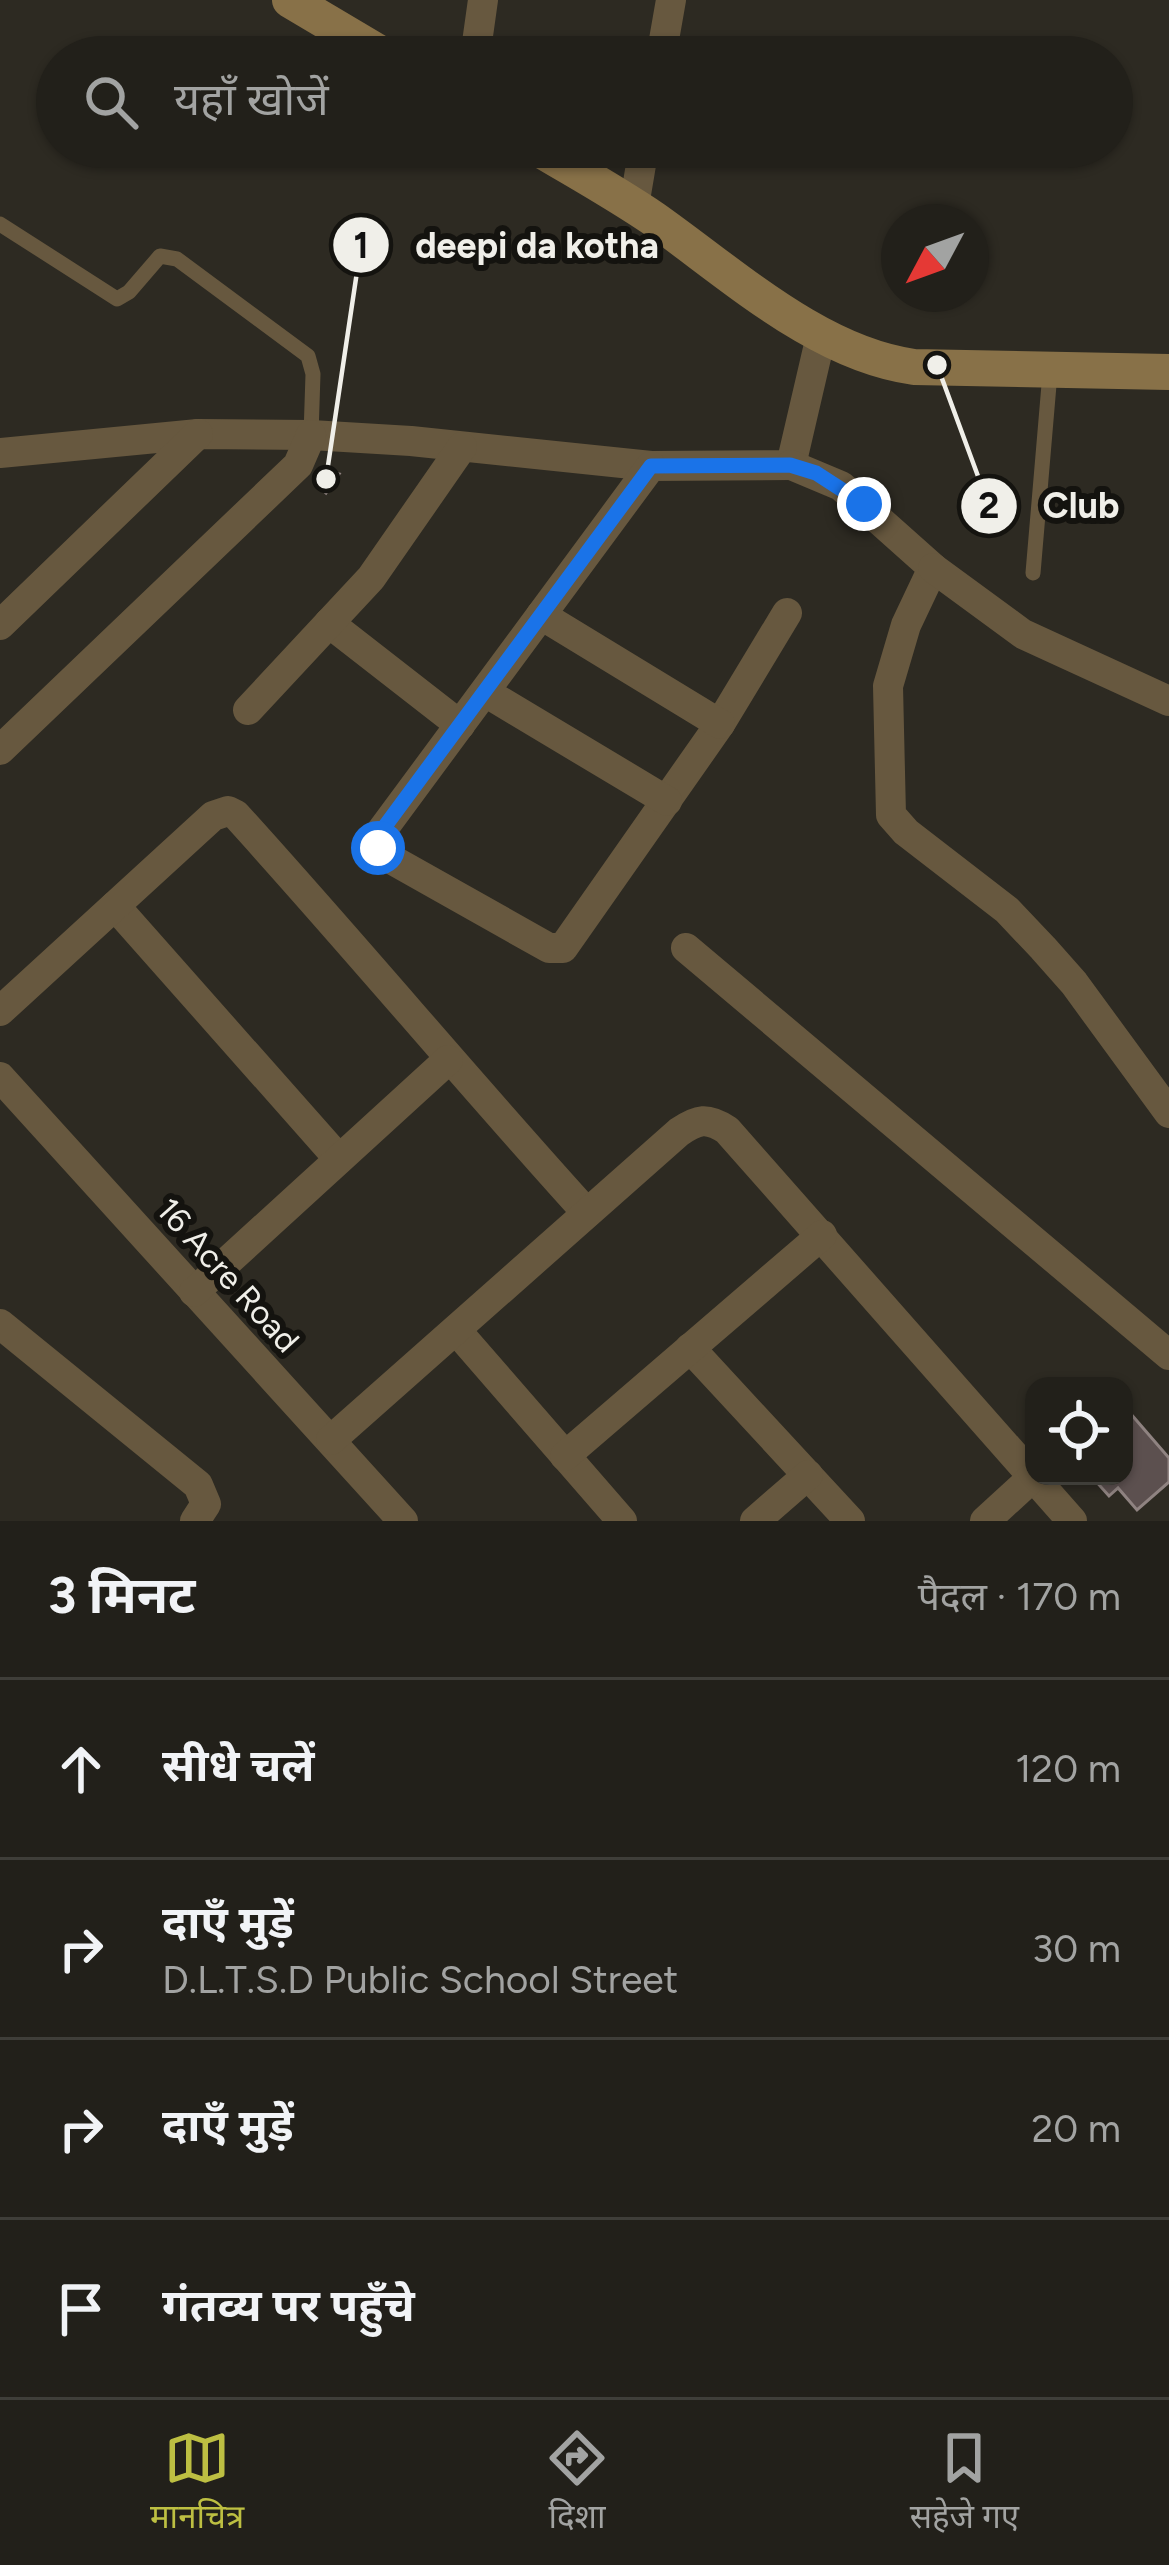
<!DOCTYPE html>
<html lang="hi">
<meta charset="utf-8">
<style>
:root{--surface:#22201a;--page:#2a2823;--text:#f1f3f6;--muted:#a2a3a2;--line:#3f3e39;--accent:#bdbf42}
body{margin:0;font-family:Figtree,"Noto Sans Devanagari",sans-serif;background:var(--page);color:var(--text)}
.controls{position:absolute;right:36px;bottom:36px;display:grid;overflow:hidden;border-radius:24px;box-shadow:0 3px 9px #0004}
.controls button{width:108px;height:108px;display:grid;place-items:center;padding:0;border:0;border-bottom:3px solid var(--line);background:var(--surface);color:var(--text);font:60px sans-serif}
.compass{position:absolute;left:881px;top:204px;width:108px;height:108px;border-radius:50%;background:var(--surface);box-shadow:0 3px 9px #0004;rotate:229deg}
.stop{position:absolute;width:36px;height:36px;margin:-27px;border:9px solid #1a73e8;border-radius:50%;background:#fff}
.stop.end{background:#1a73e8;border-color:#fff;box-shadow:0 3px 12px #0008}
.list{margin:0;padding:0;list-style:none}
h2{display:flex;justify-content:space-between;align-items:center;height:156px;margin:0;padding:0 48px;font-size:51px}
h2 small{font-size:39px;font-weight:400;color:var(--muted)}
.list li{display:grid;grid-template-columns:78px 1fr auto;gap:36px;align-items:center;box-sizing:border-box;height:180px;padding:0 48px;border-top:3px solid var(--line)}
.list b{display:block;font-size:45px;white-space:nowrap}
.list p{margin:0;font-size:39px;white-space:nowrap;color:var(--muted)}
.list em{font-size:39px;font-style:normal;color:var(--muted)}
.icon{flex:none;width:66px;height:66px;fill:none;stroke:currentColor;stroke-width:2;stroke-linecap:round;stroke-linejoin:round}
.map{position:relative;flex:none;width:1169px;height:1521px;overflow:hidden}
.search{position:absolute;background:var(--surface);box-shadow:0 3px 9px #0004;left:36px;right:36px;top:36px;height:132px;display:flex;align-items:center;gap:30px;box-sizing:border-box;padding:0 42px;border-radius:66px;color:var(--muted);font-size:45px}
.sheet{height:876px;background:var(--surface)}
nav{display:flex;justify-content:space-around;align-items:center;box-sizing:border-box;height:168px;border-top:3px solid var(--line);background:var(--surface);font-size:33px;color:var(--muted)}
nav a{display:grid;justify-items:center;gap:6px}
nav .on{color:var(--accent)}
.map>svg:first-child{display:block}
.building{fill:#5c504f;stroke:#8f8381;stroke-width:3}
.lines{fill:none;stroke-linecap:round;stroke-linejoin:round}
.lane{stroke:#67583f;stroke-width:15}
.street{stroke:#67583f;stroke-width:30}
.secondary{stroke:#887148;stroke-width:36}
.route{stroke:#1a73e8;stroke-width:15}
.labels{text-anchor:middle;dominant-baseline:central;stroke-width:12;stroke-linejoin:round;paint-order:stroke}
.street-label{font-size:33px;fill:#f0efe9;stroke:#14130f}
.leader{fill:none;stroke:#f0efe9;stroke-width:4.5}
.callout-dot{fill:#f0efe9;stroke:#14130f;stroke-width:4.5}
.mark-label{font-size:36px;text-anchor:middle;font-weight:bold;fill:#111}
.callout-label{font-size:36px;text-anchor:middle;font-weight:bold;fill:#f0efe9;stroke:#14130f;stroke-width:12;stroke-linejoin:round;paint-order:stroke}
</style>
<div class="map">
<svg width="1169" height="1521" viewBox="0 0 1169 1521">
<rect width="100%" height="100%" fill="#2d2a22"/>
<g class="building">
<path d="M321,470l18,4 -13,19 -11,-10z"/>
<path d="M1124,1406l45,52v24l-32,28 -19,-22 -9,8 -17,-19 32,-1z"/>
</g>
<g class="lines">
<g class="lane">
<path d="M0,224l117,75 12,-7 31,-36 17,3 131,97 5,18 -2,61"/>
<path d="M1033,573l17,-200"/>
</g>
<g class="street">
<path d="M475,57l8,-57"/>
<path d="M661,57l10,-57"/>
<path d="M634,206l10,-59"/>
<path d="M0,453l198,-19 113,1 100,6 240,25 140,-1 30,-129"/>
<path d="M791,465l50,21 92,82 -27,57 -18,61 3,129 15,17 101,78 36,38 31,35 95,130"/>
<path d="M651,466l-271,367 -3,9 5,12 167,94h14l157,-224 67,-111"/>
<path d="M933,568l90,66 146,67"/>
<path d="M541,615l179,109"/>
<path d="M329,623l131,102"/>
<path d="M0,625l198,-191"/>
<path d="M485,692l182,109"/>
<path d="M248,710l123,-132 91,-131"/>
<path d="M0,750l298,-285 13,-30"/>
<path d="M115,906l224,253"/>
<path d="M686,948l483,407"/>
<path d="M0,1011l213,-195 15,-5 8,4c119,131 232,267 351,398"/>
<path d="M0,1077l403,444"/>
<path d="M194,1292l254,-232"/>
<path d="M0,1324l198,161 8,19 -11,17"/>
<path d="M456,1330l166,191"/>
<path d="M690,1348l160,173"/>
<path d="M331,1440l348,-308c19,-13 28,-15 48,-2l345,391"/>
<path d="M565,1456l257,-221"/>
<path d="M755,1521l53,-46"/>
<path d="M985,1521l48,-44"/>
</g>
<g class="secondary">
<path d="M290,0l96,57"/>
<path d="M536,147c40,24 80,46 118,72 78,55 164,135 260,148l255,5"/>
</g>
</g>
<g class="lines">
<path class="route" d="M378,848l2,-15 271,-367 139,-1 26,8 48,31"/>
</g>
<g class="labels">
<g class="street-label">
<text transform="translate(228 1275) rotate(48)">16 Acre Road</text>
</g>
</g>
<path class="leader" d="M326 479L361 245M937 365L989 506"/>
<g class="callout-dot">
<circle cx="326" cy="479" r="12"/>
<circle cx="937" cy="365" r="12"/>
<circle cx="361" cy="245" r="30"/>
<circle cx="989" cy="506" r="30"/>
</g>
<g class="mark-label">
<text x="361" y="258">1</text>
<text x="989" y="518">2</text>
</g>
<g class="callout-label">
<text x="537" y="258">deepi da kotha</text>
<text x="1081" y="518">Club</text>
</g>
</svg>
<div class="controls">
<button><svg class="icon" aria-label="locate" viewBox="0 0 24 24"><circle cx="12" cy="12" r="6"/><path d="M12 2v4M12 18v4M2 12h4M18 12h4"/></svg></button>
</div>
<svg class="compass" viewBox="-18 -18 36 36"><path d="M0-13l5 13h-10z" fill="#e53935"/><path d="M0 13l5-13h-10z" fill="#a2a3a2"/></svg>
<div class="stop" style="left:378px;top:848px"></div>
<div class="stop end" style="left:864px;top:504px"></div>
<div class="search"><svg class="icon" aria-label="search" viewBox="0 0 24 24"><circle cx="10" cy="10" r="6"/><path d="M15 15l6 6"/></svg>यहाँ खोजें</div>
</div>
<section class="sheet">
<h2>3 मिनट<small>पैदल · 170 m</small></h2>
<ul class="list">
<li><svg class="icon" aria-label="ahead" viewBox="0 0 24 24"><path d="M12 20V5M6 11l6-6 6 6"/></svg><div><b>सीधे चलें</b></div><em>120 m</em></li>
<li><svg class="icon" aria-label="right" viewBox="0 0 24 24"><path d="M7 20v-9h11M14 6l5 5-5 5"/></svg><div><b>दाएँ मुड़ें</b><p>D.L.T.S.D Public School Street</p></div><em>30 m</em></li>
<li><svg class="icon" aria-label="right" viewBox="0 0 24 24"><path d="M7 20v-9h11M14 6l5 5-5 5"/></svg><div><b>दाएँ मुड़ें</b></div><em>20 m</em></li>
<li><svg class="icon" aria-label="arrive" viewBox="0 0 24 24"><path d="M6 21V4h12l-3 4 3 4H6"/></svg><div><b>गंतव्य पर पहुँचे</b></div></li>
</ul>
</section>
<nav>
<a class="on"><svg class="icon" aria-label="map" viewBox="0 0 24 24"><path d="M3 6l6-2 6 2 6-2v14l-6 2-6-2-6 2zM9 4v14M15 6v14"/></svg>मानचित्र</a>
<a><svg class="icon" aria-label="directions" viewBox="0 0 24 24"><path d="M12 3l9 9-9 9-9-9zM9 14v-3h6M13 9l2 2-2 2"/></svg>दिशा</a>
<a><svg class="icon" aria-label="saved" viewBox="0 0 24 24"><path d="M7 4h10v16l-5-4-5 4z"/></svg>सहेजे गए</a>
</nav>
